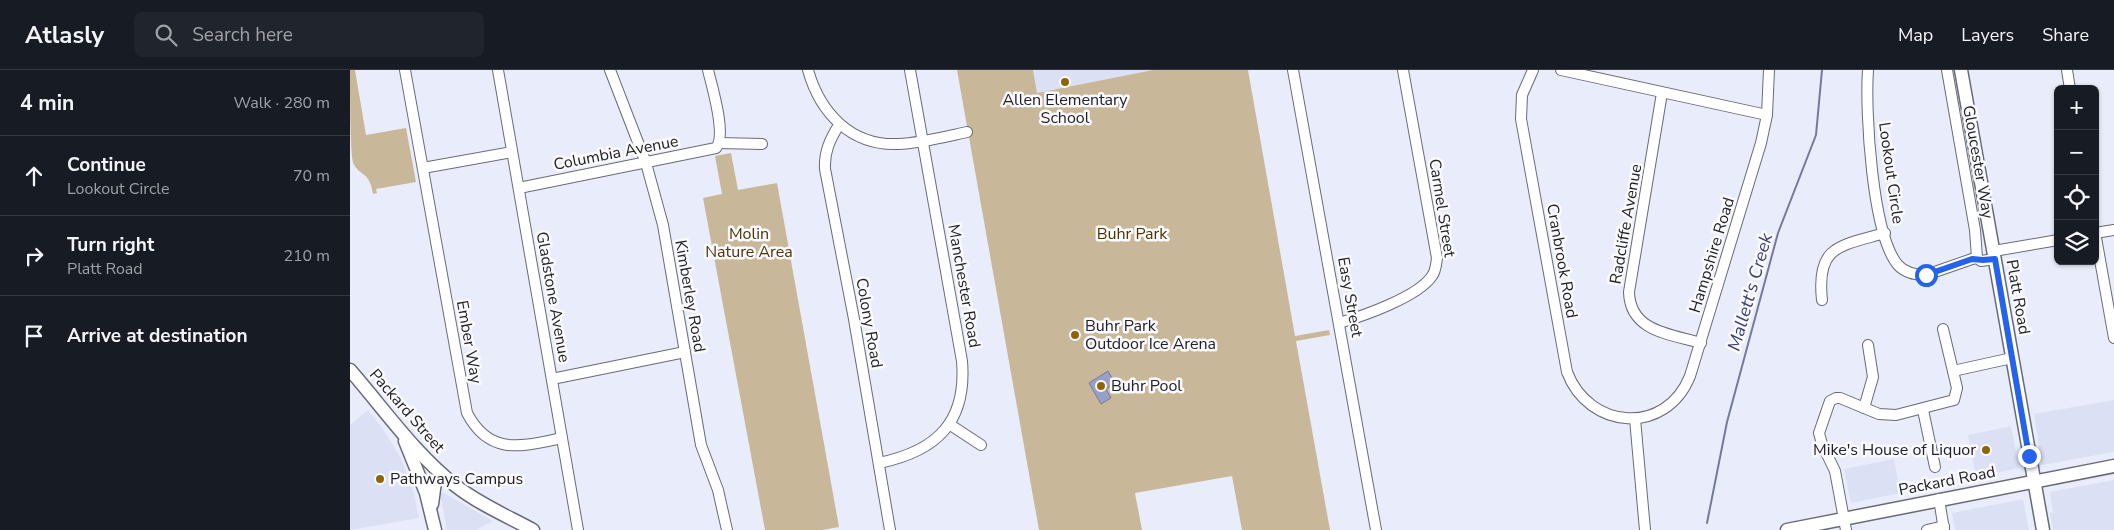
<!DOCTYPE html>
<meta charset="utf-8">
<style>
:root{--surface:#171b24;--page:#20242c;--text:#f1f3f6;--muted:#9ea1a6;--line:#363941}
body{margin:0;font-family:"Nunito Sans",sans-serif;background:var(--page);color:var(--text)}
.controls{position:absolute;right:15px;top:15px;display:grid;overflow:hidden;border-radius:8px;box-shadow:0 1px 4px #0004}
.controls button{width:45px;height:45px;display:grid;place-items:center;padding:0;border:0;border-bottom:1px solid var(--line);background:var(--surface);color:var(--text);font:25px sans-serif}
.stop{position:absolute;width:15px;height:15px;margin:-11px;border:4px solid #2563eb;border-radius:50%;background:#fff}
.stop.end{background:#2563eb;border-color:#fff;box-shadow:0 1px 5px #0008}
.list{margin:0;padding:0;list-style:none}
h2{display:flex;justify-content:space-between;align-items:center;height:65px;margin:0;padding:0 20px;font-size:21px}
h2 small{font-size:16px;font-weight:400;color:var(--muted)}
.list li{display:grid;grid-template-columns:32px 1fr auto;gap:15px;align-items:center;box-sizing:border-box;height:80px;padding:0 20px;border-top:1px solid var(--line)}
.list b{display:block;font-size:19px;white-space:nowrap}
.list p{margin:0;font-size:16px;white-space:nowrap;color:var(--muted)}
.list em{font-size:16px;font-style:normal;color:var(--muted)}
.icon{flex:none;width:28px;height:28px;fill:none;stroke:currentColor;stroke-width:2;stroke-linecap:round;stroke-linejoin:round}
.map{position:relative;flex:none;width:1764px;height:460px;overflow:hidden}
header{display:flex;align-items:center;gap:30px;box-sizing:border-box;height:70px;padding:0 25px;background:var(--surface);border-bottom:1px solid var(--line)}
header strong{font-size:24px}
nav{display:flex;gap:28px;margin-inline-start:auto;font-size:18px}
.search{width:350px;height:45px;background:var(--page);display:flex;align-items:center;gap:12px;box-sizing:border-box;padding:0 18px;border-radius:8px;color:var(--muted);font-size:19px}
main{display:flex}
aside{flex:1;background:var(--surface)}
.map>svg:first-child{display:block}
.built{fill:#dbe0f5}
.green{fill:#c9b799}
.water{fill:#98a0ca;stroke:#747a99}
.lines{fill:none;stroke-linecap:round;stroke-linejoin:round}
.stream{stroke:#747a99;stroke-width:2}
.minor-casing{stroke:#686b77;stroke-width:12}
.major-casing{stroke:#686b77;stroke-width:15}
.minor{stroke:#fff;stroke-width:10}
.major{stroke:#fff;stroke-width:12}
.route{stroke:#2563eb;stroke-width:6}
.poi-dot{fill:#8d6507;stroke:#fafafd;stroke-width:2}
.labels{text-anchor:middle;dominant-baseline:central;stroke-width:5;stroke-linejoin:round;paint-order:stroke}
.poi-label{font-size:16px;fill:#202127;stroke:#fafafd;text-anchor:start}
.street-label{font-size:16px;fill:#202127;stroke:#fafafd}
.park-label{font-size:16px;fill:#4c3400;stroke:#fafafd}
.water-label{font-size:18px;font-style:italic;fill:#383e74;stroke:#fafafd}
</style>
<header>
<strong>Atlasly</strong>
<div class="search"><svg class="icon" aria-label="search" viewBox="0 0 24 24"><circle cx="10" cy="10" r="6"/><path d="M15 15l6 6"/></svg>Search here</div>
<nav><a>Map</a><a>Layers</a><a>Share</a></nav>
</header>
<main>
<aside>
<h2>4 min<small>Walk · 280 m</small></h2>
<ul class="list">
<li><svg class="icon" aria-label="ahead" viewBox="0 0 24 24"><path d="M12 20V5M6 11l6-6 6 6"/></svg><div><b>Continue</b><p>Lookout Circle</p></div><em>70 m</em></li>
<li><svg class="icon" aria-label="right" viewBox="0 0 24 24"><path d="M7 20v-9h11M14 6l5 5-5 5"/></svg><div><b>Turn right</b><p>Platt Road</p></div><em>210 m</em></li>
<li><svg class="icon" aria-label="arrive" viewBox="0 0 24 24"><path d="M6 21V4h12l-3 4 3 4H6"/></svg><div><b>Arrive at destination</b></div></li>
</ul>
</aside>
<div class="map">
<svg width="1764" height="460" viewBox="0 0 1764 460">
<rect width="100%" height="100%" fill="#e9edfb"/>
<g class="built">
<path d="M683,0h120l-116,23z"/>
<path d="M1764,330v52l-72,13 -8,-51z"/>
<path d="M18,340l15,19 18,29 12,32 6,28 -69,12v-105z"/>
<path d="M1661,356l8,42 -43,9 -8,-42z"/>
<path d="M1544,389l6,34 -49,10 -7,-34z"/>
<path d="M1764,410v50h-61l-3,-17h3l-3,-21z"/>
<path d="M90,423h4l49,28 -17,9h-29z"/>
<path d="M1673,429l6,31h-74l-3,-17z"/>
</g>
<g class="green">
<path d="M0,0h5l11,65 40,-7 10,54 -40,7 1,4 -4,1c-4,-24 -13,-17 -20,-31 -3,-16 -3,-73 -3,-93z"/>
<path d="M607,0h76l4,23 116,-23h95l47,266 34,-6 1,5 -34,6 34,189h-88l-10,-54 -97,17 7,37h-103z"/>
<path d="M381,83l7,37 39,-7 62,344 -17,3h-57l-62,-332 19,-4 -7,-38z"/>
</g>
<path class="water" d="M758,301l7,12 -9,6 5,9 -10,6 -12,-21z"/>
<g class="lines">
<path class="stream" d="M1357,453l20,-101 51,-189 38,-98 6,-65"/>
<defs>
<g id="minor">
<path d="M55,0l62,343c23,44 56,33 95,25"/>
<path d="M148,0l80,460"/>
<path d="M260,0l36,93 17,62 38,220 17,45 9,40"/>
<path d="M458,0c12,43 43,76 90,74 23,-1 46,-7 69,-12"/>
<path d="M943,0l83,460"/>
<path d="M1183,0l-11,25 -1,24 46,253c22,58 99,64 123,4l71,-233 6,-28 2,-45"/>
<path d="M1211,0l206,45"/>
<path d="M1518,0c-3,40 4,165 30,195 7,8 18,10 28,10l46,-16 5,-1 4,3 14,-2"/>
<path d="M1597,0l28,160 2,28"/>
<path d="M1717,0l3,19"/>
<path d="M1312,23l-33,199c1,40 42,42 72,51"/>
<path d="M489,55c-9,14 -15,27 -14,44l29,150 36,211"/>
<path d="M369,73l43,1"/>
<path d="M73,98l89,-16"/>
<path d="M169,118l197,-40c11,-13 -4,-61 -8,-78"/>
<path d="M1745,162l19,106"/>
<path d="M1745,163l19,-3"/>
<path d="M1644,181l64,-11"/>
<path d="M1472,230c-6,-55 18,-54 63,-67"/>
<path d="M989,253c24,-7 79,-26 93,-47 4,-5 4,-12 5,-18l-34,-188"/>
<path d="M1603,301l59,-13"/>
<path d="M202,309l133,-27"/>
<path d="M1514,338l9,-31 -5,-32"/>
<path d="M1573,340l12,57"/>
<path d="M1285,349l10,111"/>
<path d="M599,354l32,21"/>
<path d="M529,393c58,-12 88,-41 83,-102l-52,-291"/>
<path d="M1589,429l5,31"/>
<path d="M1496,460l-11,-59 -13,-27 -3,-11 11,-32 6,-3h4l39,16 17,1 58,-15 3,-12 -14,-59"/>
<path d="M1577,460l17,-4"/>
</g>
<g id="major">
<path d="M1611,0l82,460"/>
<path d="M0,300c34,39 65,84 106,116 23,18 51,30 77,44"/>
<path d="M55,371l21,52 9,37"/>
<path d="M82,434l3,-22 6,-8"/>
<path d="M1437,460l327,-64"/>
</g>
</defs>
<use href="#minor" class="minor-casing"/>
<use href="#major" class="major-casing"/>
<use href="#minor" class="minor"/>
<use href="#major" class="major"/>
</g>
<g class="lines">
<path class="route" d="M1576,205l46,-16 11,1 12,-1 34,197"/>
</g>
<g class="poi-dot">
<circle cx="715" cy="12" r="5"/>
<circle cx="725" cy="265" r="5"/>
<circle cx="751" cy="316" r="5"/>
<circle cx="1636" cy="380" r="5"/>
<circle cx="30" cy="409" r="5"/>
</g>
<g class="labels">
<g class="poi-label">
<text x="715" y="30" text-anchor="middle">Allen Elementary<tspan x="715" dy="18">School</tspan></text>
<text x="735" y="256">Buhr Park<tspan x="735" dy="18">Outdoor Ice Arena</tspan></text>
<text x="761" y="316">Buhr Pool</text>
<text x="1626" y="380" text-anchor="end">Mike's House of Liquor</text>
<text x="40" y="409">Pathways Campus</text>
</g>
<g class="street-label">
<text transform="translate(266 83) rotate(-11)">Columbia Avenue</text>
<text transform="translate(1628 92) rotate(80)">Gloucester Way</text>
<text transform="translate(1541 103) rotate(82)">Lookout Circle</text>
<text transform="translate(1092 138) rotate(81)">Carmel Street</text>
<text transform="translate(1276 154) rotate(-80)">Radcliffe Avenue</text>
<text transform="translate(1362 185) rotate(-73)">Hampshire Road</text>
<text transform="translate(1212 191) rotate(80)">Cranbrook Road</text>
<text transform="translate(614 216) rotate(80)">Manchester Road</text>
<text transform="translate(340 226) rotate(80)">Kimberley Road</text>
<text transform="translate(203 227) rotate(80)">Gladstone Avenue</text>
<text transform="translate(1000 227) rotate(80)">Easy Street</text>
<text transform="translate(1668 227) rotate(80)">Platt Road</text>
<text transform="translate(519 253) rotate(80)">Colony Road</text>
<text transform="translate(119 272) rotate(80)">Ember Way</text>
<text transform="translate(57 341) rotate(49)">Packard Street</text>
<text transform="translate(1597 411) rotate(-11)">Packard Road</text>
</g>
<g class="park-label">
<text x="399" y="164">Molin<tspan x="399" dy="18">Nature Area</tspan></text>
<text x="782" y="164">Buhr Park</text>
</g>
<g class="water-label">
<text transform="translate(1400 222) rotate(-74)">Mallett's Creek</text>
</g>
</g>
</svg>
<div class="controls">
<button>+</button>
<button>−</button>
<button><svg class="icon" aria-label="locate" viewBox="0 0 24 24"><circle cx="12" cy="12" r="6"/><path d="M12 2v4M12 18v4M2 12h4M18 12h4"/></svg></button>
<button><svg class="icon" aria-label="layers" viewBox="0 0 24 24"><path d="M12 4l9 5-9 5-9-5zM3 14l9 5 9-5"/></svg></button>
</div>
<div class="stop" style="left:1576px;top:205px"></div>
<div class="stop end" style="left:1679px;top:386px"></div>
</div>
</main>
